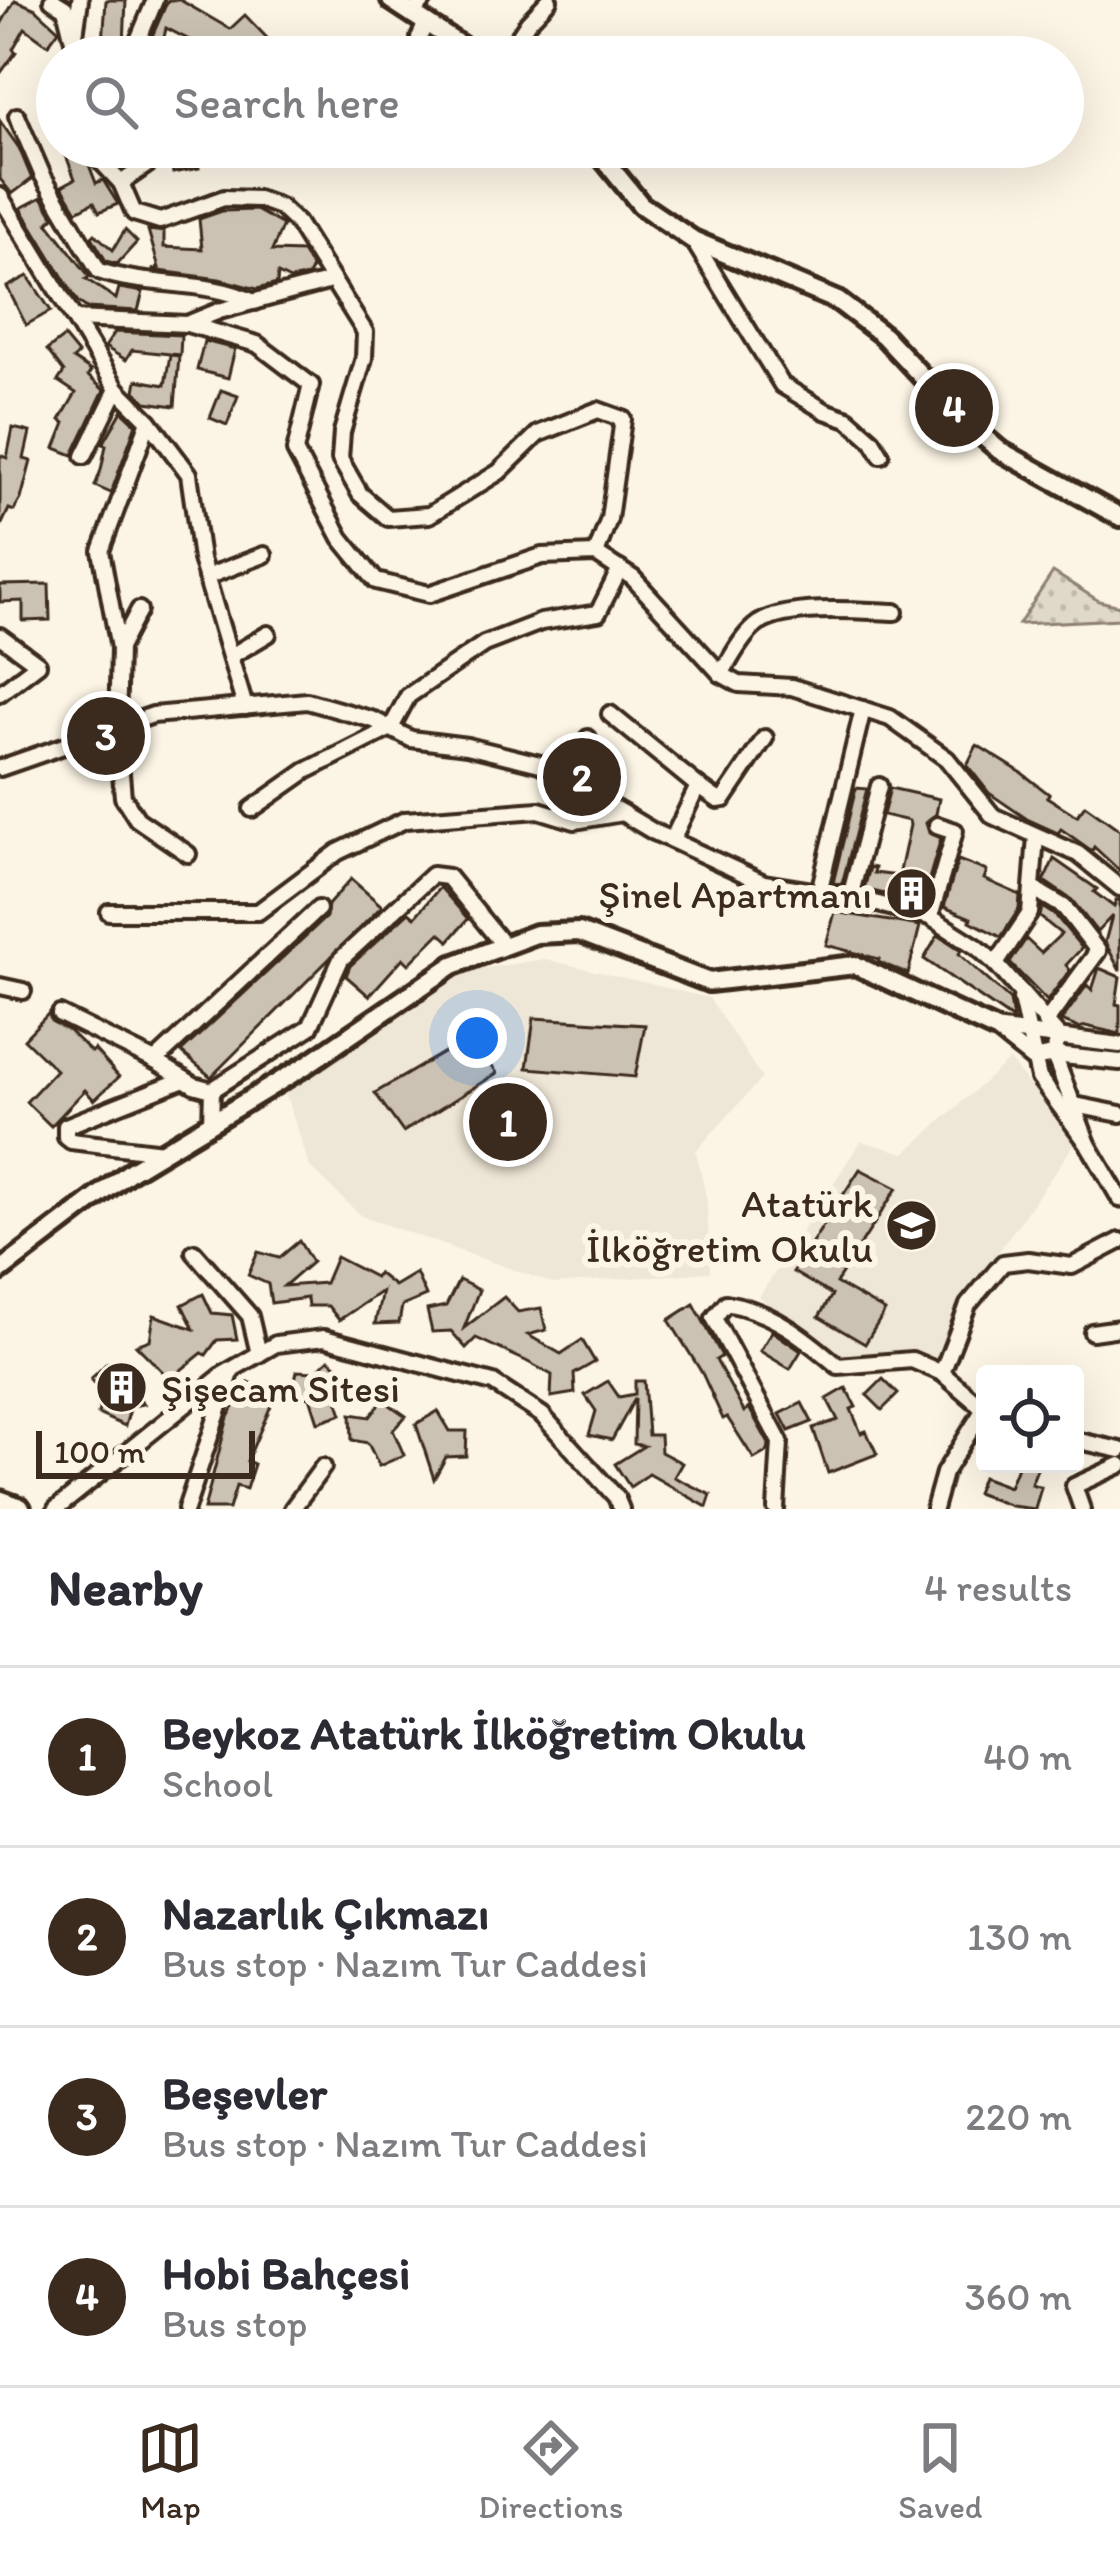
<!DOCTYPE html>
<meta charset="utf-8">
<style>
:root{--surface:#fff;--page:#f2f2f3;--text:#2b2b33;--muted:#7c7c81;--line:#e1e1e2;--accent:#3b2a1e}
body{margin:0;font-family:Itim,sans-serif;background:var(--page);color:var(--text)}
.controls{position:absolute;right:36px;bottom:36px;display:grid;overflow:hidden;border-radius:12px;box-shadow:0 12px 48px #0002}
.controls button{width:108px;height:108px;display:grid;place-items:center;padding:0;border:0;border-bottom:3px solid var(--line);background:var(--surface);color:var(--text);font:60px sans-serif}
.scale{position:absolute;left:36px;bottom:30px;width:219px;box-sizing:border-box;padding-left:12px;border:6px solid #3b2a1e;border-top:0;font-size:33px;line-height:42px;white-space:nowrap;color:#3b2a1e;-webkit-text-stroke:9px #fcf5e5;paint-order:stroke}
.you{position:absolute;left:477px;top:1038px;width:42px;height:42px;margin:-30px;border:9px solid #fff;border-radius:50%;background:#1a73e8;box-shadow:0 0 0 18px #1a73e833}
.badge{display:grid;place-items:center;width:78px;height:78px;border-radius:50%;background:var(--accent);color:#fff;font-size:39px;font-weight:700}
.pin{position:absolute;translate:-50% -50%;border:6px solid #fff;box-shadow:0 3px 12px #0006}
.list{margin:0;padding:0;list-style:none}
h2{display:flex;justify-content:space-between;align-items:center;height:156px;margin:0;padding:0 48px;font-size:51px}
h2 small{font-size:39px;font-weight:400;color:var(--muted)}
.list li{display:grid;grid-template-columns:78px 1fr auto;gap:36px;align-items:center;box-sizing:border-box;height:180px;padding:0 48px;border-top:3px solid var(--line)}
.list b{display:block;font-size:45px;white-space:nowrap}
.list p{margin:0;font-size:39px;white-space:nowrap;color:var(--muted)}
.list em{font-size:39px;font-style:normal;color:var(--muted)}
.icon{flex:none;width:66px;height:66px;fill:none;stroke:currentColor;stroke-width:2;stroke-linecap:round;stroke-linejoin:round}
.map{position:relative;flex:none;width:1120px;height:1509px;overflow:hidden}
.search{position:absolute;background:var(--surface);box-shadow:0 12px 48px #0002;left:36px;right:36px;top:36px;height:132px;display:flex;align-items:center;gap:30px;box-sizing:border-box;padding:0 42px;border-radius:66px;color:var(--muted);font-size:45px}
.sheet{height:876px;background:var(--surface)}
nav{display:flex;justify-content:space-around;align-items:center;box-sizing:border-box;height:168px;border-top:3px solid var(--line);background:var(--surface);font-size:33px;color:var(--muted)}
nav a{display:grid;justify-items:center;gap:6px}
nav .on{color:var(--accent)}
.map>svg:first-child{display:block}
.built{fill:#eee6d6}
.garden{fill:url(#garden-dots);stroke:#8e8173;stroke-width:3}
.building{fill:#ccc2b3;stroke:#3b2a1e;stroke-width:3}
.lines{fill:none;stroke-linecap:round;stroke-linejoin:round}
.minor-casing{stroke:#3b2a1e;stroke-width:22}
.tertiary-casing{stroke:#3b2a1e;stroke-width:26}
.primary-casing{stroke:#3b2a1e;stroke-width:30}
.minor{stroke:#fcf5e5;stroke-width:14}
.tertiary{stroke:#fcf5e5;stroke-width:16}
.primary{stroke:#fcf5e5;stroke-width:21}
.labels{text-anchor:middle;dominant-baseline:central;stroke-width:12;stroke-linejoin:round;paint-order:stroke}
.poi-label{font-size:39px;fill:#3b2a1e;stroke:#fcf5e5;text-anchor:end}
</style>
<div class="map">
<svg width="1120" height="1509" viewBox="0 0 1120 1509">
<defs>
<pattern id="garden-dots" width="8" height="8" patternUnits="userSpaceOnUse" patternTransform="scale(3)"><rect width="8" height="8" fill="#e0d8c8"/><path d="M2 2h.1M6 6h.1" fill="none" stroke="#c1baab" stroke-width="1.8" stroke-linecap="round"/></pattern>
</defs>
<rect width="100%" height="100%" fill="#fcf5e5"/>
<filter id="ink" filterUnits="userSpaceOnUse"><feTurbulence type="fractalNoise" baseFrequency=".00833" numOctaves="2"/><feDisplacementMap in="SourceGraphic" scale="24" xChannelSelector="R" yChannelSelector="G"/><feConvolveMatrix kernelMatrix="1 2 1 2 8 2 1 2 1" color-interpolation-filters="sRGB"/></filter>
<g filter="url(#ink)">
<g class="built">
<path d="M544,959l165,39 53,80 -66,73 11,50 3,71 -156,12 -193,-68 -51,-49 -25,-74 183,-122z"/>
<path d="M1009,1060l67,82 -115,163 -27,57 -49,-9 -40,12 -86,-68 102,-156 44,12z"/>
</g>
<path class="garden" d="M1053,572l46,29 21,5v13l-101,5z"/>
<g class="building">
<path d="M15,0l21,9 23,21 -11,15 -23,-17 -12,21 3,3 -16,22v-48z"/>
<path d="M106,0h20l-2,44 -4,13h-18z"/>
<path d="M168,0h12l50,29 15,-14 22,23 -19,19h-60l7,-14 -29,-15 -6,29h-17z"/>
<path d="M0,121l19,27 13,31 -20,15 -12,-15z"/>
<path d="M82,147l14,36 7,-3 15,24 -19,8 -5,-10 -17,9 -15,-25 13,-7 -10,-26z"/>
<path d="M175,147h20l4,21 -26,5 -3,-15z"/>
<path d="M42,197l12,20 -6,6 38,49 3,5 -3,2 30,20 3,-11 24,4 -5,19 -51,-3 -9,-6 -57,-94z"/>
<path d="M256,210l27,15 -11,26 30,1 10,16 -4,8 -18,4 -12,-6 -1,10 -20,5 -38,-10 -67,-9 7,-2 -11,-38 16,2v15l38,2 -3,-30 23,-8z"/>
<path d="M125,230l12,12 -20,22 -11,-3 -14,-24 3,-3 18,16z"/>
<path d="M28,276l23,35 -25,14 -19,-38z"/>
<path d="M115,332l66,3 -1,20 -48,-5 -6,10 -21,-13z"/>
<path d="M64,337l14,17 -5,5 18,12 -3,5 16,14 -31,65 -18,-7 10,-25 -5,-3 16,-27 -18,-12 6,-9 -17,-22z"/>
<path d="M204,341l31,8 -7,29 -31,-8z"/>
<path d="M170,355l9,1 -4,50 -29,-4 -11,-11 2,-11 28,5z"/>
<path d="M221,390l17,6 -11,29 -17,-7z"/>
<path d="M122,411l14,13 -25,69 -16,-7 6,-16 5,-25 -3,-1z"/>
<path d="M13,428l17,4 -6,27 7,2 -10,38 -7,12 -5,-2 -9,19v-73l7,3z"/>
<path d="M49,584l1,36 -27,1v-20l-23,1v-17z"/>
<path d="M977,745l45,28 27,21 -2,3 30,19 8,-11 35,25v41l-26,-24 -2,4 -31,-22 -3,4 -31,-14 -38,-26 -22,-28z"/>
<path d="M856,788l11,1 -25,95 -9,-1z"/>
<path d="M890,788l49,11 -3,15 -10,9 3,10 12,5 -19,65 -58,-14 6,-22 5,1 -1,5 25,3 11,-51 -1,-4 -26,-6z"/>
<path d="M1054,859l43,30 -3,3 20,15 2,-7h4v71l-15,-29 7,-26 -15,16 -25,-32 -28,-19z"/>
<path d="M958,860l29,11 -3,8 36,16 -1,14 -18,28 -31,-16 1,-3 -27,-11z"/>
<path d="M351,879l31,27 -171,171 -30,-25 145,-135 2,-12z"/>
<path d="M440,887l28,32 -19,22 -9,-8 -31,31 -6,-6 -34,38 -23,-20 4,-10 59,-54 6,5z"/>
<path d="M1042,907l14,9 26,32 -16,17 4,5 -23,31 -37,-38 16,-24 15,14 20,-19 -21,-17z"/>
<path d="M835,912l85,14 -12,48 -30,-12 1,-3 -53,-14z"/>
<path d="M938,935l23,15 -2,4 51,46 3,20 -89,-61z"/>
<path d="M1099,968l21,9 -4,27 4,1v29l-34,-8 -7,2 -18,-7 26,-36 5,5z"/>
<path d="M49,1013l2,8 18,10 22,21 3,-3 25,28 -25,23 -9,-10 -34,36 -25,-24 30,-32 -32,-31z"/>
<path d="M534,1018l111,7 -10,52 -108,-9z"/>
<path d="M472,1036l25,37 -94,59 -28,-39z"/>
<path d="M860,1169l37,19 -61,95 49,28 -20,33 -46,-27 13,-22 -39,-23z"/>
<path d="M299,1241l13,21 -28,24 41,-3 11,-26 39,20 3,-4 16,13 22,-13 10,23 -24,10 -3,17 -24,1 7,-33 -43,29 -11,-14h-20l-1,-8 -36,5 -3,-19 -20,-9 10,-23 21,6z"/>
<path d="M459,1280l20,10 -15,38 40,-31 14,15 23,-4 5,22 -18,5 33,19 21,-14 13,22 -21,12 1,19 -24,4 1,-22 -26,-14 -50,-23 -10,10 -15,-17 -19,1 -5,-22 19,-4z"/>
<path d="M203,1294l9,19 20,2 5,24 -20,1 -11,15 -4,-2 -32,26 -34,-34 14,-5 4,-25 40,14 -12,-24z"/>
<path d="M694,1304l28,52 -6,4 28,52 5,-4 20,36 -1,7 -14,8 -27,-42 -4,2 -21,-46 -33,-53z"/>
<path d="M772,1331l29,20 -11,18 -30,-18z"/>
<path d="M329,1359l18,16 -13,16 8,23 -24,8 -8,-25 -18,-3 5,-23 18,1z"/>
<path d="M107,1363l37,41 -13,2 -6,20 -27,-12 4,-19 -11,-16z"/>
<path d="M883,1379l15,15 -16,16 -15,-15z"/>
<path d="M608,1381l11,16 16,-3v-13h9l4,54h12l1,17 21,11 -8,14 37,18 -4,12 -58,-33 -19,13 -15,-23 29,-18 -10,-2 1,-46 -23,42 -23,-5 7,-24 -11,-16z"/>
<path d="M249,1382l27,12 -29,67 7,3 -8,25 -10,-3 -7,23h-25l24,-92z"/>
<path d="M846,1388l10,19 -5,2 10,24 5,-2 11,23 -49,19 -15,-45 25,-8 -11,-21z"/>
<path d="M383,1400l23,16 -13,14 11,25 -25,11 -11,-23 -16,-3 -1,-26 19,3z"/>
<path d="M802,1403l10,19 -23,9 -9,-17z"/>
<path d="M438,1411l12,20h17l-1,25 -20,1 -12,22 -18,-55z"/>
<path d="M1018,1464h21l-8,20 10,3 -6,22 -24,-3 -35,-13 6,-16 27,10z"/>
</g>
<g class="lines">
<defs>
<g id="minor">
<path d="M52,0l13,8 12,49"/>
<path d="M412,15l12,-15"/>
<path d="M75,35l5,-35"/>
<path d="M131,57l24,-57"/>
<path d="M421,57l-2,-19 6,-13"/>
<path d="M505,57l23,-35 21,-22"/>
<path d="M17,116l26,60 56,95c50,17 108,8 155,31"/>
<path d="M93,147l2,8 26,28 13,30 26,8 64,-23 34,1 22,8 17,16 68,109 -1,26 -22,74 -2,27 20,35 28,24 41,-3 70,-43 39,-38 60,-24 25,9 -14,100 -13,35"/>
<path d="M121,183l33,-23 10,-13"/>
<path d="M0,196l117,193 32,32 40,53 12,85 44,148"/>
<path d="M693,240l89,145 43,26 23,8 24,21 9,15"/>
<path d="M75,319l112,5 70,20 54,41 -16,66 46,87 35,43 53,13 113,-38 54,-2 37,24 88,96 18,10 53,3 98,31 57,41 46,57 85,38 42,34"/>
<path d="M187,324l32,-13 112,-30"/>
<path d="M149,421l-48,130 18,97 -2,80 6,69 14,22 51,35"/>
<path d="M84,456l33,-67"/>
<path d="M206,577l58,-22"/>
<path d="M0,636l38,28 -38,29"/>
<path d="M119,648l20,-38"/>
<path d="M231,656l37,-22"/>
<path d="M721,674c10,-15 19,-35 33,-47 26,-24 106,-16 141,-15"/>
<path d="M610,714l88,72 -26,54"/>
<path d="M0,768l153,-53 154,-14 67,19 37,19 56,7 73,18 114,68 110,51 86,14 80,20 47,30 19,17 62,71 -4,20 34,89"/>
<path d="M565,779l23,-41"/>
<path d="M698,786l20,14 6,-1 41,-61"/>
<path d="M252,809l54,-38 85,-43 17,-32 76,-52 57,-22 57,-9 22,-44"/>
<path d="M1034,889l30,18 34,44 -53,72"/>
<path d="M819,892l44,-183"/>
<path d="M850,897l29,-111"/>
<path d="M109,912h149l80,-60 67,-32 134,-10 36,11 47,-8"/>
<path d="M930,917l25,-86 -18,-6"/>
<path d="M996,964l34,-51 6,-77"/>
<path d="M0,986l23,5"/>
<path d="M1021,999l18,79 49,66 32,55"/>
<path d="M60,1014l95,47 39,24 18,5 -1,33"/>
<path d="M994,1029l38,30 22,-4 66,7"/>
<path d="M994,1029l126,16"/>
<path d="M155,1061l163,-152"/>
<path d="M212,1090l98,-63 31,-68 91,-84 16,2 56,69"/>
<path d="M1075,1105l45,9"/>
<path d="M163,1152l-92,-11 -5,-4v-11l118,-47"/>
<path d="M194,1252l56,64 9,38"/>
<path d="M1092,1332l28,-4"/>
<path d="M1075,1440l45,10"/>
<path d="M56,1509l168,-135 52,-30 48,-6 169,45 49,32 74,82 5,12"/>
<path d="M186,1509l46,-139"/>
<path d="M292,1509l31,-42"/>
<path d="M776,1509l4,-67 -66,-124 12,-15c46,8 78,34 112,63l74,-6 30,13"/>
<path d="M934,1509l10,-36 40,-64 -42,-36 26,-68 35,-42 25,-3 44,6 48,-25"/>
<path d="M1082,1509l-8,-23 46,-21"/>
</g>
<g id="tertiary">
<path d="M391,0l87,57"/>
<path d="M594,147l47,58 52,35 145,61 46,35 73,78 42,36 121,67"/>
<path d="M0,1271l131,-100 174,-105 148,-101 83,-31 43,-2 130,50 146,-17 139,64"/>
</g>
<path id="primary" d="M0,1502l19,7"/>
</defs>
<use href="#minor" class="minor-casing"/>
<use href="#tertiary" class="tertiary-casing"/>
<use href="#primary" class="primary-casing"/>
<use href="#minor" class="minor"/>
<use href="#tertiary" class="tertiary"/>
<use href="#primary" class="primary"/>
</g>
</g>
<defs>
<symbol id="building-disc" viewBox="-11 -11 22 22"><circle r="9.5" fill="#3b2a1e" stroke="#fcf5e5"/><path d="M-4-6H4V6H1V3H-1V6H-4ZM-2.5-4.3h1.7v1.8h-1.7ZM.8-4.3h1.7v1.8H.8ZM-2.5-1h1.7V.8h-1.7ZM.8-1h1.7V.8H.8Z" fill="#fff"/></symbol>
<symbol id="school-disc" viewBox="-11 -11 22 22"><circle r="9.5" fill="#3b2a1e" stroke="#fcf5e5"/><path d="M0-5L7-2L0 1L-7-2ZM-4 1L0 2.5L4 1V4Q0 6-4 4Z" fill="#fff"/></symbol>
</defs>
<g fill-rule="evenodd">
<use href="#building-disc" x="882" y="864" width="59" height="59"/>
<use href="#school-disc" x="882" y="1196" width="59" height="59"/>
<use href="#building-disc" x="92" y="1358" width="59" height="59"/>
</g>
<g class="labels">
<g class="poi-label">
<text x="872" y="894">Şinel Apartmanı</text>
<text x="873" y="1203">Atatürk<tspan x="873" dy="45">İlköğretim Okulu</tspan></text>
<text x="161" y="1388" text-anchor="start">Şişecam Sitesi</text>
</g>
</g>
</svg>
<div class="controls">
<button><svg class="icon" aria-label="locate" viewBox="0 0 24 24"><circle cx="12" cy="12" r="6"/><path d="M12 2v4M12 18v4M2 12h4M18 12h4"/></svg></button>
</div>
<div class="scale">100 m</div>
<div class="you"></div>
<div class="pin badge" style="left:508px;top:1122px">1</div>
<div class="pin badge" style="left:582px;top:777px">2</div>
<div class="pin badge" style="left:106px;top:736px">3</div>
<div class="pin badge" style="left:954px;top:408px">4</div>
<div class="search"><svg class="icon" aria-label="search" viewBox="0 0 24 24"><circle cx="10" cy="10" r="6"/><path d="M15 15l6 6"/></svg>Search here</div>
</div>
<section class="sheet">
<h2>Nearby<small>4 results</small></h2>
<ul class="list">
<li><span class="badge">1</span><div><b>Beykoz Atatürk İlköğretim Okulu</b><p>School</p></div><em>40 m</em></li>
<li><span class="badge">2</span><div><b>Nazarlık Çıkmazı</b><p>Bus stop · Nazım Tur Caddesi</p></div><em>130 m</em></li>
<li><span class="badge">3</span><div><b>Beşevler</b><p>Bus stop · Nazım Tur Caddesi</p></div><em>220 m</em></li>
<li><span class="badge">4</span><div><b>Hobi Bahçesi</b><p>Bus stop</p></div><em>360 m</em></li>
</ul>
</section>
<nav>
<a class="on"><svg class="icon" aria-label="map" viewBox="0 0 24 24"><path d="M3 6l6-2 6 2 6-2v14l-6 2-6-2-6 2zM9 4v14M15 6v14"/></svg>Map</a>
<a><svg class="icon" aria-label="directions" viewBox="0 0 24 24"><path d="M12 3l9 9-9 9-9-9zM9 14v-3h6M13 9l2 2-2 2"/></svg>Directions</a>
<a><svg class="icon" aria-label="saved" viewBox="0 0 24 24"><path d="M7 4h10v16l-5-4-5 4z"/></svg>Saved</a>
</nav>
